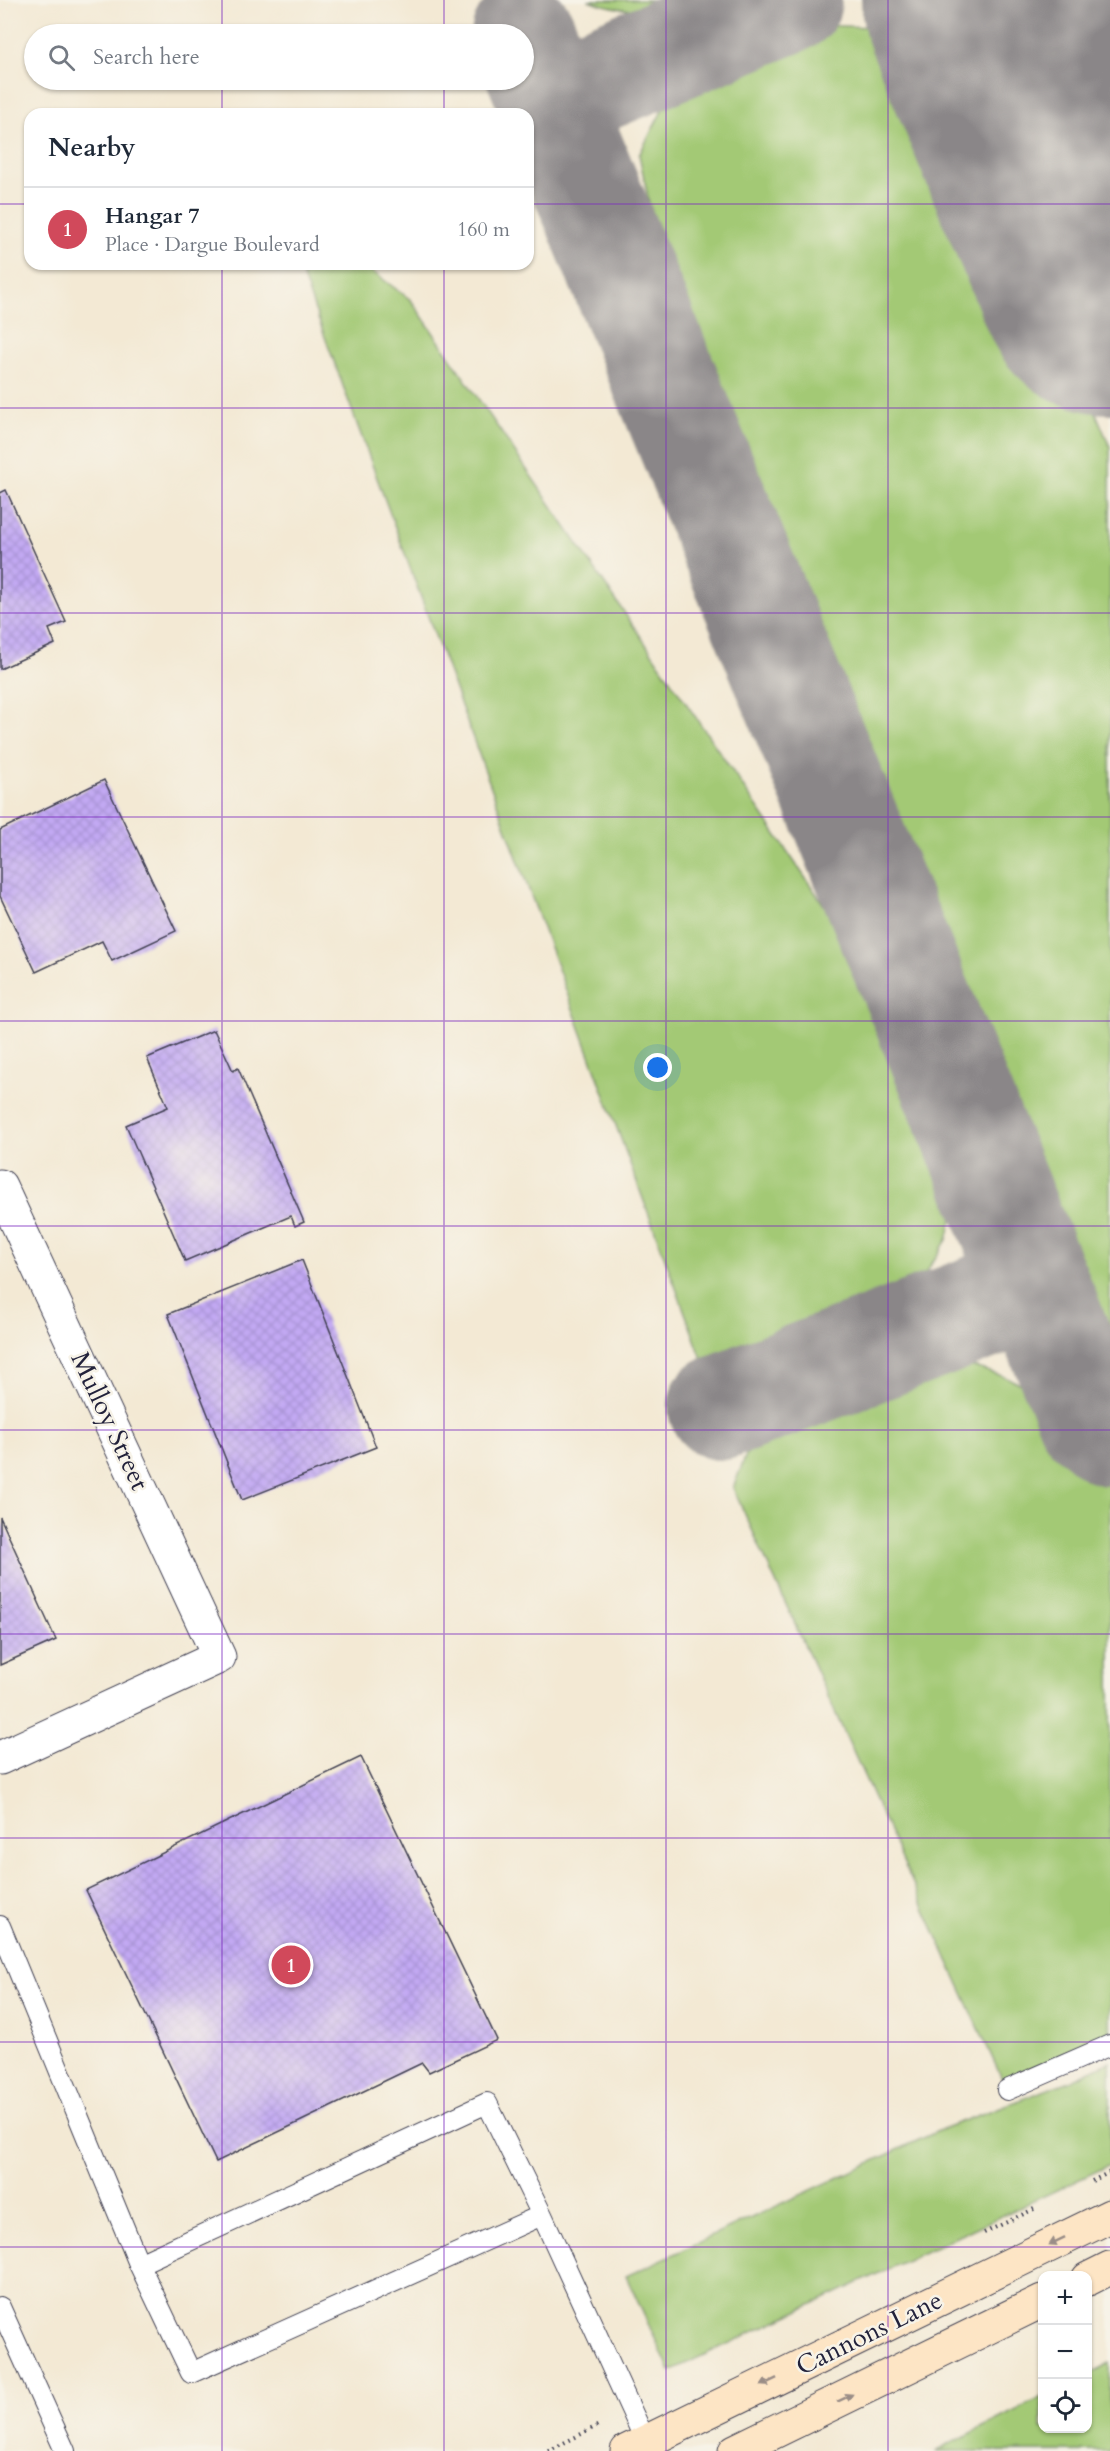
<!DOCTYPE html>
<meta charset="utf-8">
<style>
:root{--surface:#fff;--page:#f6f6f7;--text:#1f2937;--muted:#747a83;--line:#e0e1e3;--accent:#d1495b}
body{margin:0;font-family:Cardo,serif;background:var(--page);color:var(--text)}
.controls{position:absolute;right:18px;bottom:18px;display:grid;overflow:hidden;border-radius:12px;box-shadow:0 2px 4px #0004}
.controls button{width:54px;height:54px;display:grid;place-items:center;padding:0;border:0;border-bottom:2px solid var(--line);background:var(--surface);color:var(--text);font:30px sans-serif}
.you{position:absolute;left:658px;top:1068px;width:21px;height:21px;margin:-15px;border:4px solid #fff;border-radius:50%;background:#1a73e8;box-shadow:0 0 0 9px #1a73e833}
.badge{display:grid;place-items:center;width:39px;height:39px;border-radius:50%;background:var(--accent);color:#fff;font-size:20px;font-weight:700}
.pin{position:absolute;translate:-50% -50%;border:3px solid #fff;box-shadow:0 2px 6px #0006}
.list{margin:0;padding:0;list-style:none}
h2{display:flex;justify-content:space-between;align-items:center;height:78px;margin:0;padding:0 24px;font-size:26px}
h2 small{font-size:20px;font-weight:400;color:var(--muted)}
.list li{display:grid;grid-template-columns:39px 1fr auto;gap:18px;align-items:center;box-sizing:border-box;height:84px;padding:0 24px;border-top:2px solid var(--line)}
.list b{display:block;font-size:22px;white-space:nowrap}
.list p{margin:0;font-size:20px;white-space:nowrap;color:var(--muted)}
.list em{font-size:20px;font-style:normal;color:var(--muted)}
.icon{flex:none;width:33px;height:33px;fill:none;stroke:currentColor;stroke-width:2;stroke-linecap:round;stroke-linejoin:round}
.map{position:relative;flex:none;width:1110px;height:2451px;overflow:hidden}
.search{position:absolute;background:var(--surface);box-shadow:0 2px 4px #0004;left:24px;top:24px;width:510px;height:66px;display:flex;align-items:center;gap:15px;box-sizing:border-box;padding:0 21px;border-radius:33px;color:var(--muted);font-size:22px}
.panel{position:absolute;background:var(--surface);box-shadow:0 2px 4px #0004;left:24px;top:108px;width:510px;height:162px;border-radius:18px}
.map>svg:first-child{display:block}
.grass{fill:#a3c974;stroke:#627658;stroke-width:1.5}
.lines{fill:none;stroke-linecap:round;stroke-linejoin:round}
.taxiway{stroke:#8a8688;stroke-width:106}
.runway{stroke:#8a8688;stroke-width:264}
.building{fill:url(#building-cross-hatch)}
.service-casing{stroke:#414052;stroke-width:22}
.minor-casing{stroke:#414052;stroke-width:35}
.secondary-casing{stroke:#414052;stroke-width:35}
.path{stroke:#414052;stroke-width:4;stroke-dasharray:1.5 4.5;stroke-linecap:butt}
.service{stroke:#fff;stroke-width:20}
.minor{stroke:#fff;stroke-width:33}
.secondary{stroke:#fde5c5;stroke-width:33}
.oneway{fill:#9a8d87}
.grid{fill:none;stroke:#7b2cbf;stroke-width:1.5;stroke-opacity:0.55}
.labels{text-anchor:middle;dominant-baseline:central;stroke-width:5;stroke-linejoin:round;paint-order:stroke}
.street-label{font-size:26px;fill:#22223b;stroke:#f7f3e8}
</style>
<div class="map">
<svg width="1110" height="2451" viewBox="0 0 1110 2451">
<defs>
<pattern id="building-cross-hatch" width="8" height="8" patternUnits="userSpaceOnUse" patternTransform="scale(1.5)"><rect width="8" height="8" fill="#c2a9f3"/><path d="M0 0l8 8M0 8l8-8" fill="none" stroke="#a691d1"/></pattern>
</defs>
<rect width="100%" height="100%" fill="#f7f3e8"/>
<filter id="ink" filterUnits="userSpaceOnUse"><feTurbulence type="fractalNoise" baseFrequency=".0167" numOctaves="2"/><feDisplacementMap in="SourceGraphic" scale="12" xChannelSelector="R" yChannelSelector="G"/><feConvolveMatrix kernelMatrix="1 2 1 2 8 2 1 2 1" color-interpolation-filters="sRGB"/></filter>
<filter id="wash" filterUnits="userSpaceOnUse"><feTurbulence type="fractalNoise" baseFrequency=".008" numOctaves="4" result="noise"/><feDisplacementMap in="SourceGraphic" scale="24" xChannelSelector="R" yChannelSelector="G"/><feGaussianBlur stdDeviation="1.35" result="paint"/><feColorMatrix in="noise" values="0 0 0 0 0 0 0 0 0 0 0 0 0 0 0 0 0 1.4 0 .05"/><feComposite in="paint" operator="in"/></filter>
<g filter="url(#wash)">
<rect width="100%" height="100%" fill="#f3e9d4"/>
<g class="grass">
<path d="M588,0h108c-40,11 -68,15 -108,0z"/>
<path d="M1083,0h27v101l-18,-45z"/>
<path d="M806,25l70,2 36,21 48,35 150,364v920l-451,-1118 -20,-94 25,-48 31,-31 46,-27z"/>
<path d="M298,264h64l49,36 445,652 40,64 54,133 7,50 -10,41 -22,34 -30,28 -187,73z"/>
<path d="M966,1365c33,9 61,17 86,42 23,22 32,52 58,72v560l-103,51 -274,-602 13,-33 24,-27 152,-61z"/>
<path d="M1110,2062v103l-440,206 -44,-95 321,-149 123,-46z"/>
<path d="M1110,2363v88h-174l106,-54v31h46v-54z"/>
</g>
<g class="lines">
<g class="taxiway">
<path d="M524,36l566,1380 20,17"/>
<path d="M550,99l239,-99"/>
<path d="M721,1407l316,-121"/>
</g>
<path class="runway" d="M993,0l117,282"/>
</g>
<g id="blocks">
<g class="building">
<path d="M6,490l60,132 -17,7 6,15 -55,25v-176z"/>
<path d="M104,780l72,151 -64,30 -10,-20 -66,31 -36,-76v-66z"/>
<path d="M214,1030l19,41 5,-3 66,154 -9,4 -4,-10 -106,45 -59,-136 42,-18 -21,-49z"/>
<path d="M302,1260l74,187 -134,53 -74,-186z"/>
<path d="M0,1517l56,123 -56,25z"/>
<path d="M361,1757l136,283 -68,32 -7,-9 -206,99 -130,-272z"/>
</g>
</g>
</g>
<g filter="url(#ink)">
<use href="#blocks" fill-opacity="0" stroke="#414052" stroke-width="1.5"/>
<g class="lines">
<defs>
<g id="service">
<path d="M0,1926l139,338"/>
<path d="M1007,2090l103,-45"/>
<path d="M542,2215l-351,158 -52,-109 348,-161 55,112 104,227"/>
<path d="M0,2307l65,144"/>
</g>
<path id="minor" d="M0,1186l219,471 -219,101"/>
<g id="secondary">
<path d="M1088,2279l22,-11"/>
<path d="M627,2451l483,-235"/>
<path d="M735,2451l307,-150"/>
</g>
</defs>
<use href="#service" class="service-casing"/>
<use href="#minor" class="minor-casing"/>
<use href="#secondary" class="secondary-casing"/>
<g class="path">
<path d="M1092,2181l18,-9"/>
<path d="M984,2233l50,-24"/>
<path d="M548,2451l51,-26"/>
</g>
<use href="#service" class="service"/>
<use href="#minor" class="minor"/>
<use href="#secondary" class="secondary"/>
</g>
<defs><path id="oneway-solid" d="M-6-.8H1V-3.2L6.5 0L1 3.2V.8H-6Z" transform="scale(1.5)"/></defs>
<g class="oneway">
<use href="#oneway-solid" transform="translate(1057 2241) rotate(154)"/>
<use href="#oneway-solid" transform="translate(769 2382) rotate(154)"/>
<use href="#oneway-solid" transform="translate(845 2398) rotate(-26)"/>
</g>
</g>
<path class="grid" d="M222,0v34M444,0v34M666,0v2451M888,0v2451M222,80v34M444,80v34M0,204h30M528,204h582M222,264v2187M444,264v2187M0,408h1110M0,613h1110M0,817h1110M0,1021h1110M0,1226h1110M0,1430h1110M0,1634h1110M0,1838h1110M0,2042h1110M0,2247h1110"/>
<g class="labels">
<g class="street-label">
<text transform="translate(110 1421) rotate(65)">Mulloy Street</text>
<text transform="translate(869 2333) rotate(-26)">Cannons Lane</text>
</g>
</g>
</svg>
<div class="controls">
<button>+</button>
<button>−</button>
<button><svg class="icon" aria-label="locate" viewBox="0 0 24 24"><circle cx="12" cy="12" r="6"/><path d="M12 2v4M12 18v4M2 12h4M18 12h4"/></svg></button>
</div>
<div class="you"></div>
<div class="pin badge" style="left:291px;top:1965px">1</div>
<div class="search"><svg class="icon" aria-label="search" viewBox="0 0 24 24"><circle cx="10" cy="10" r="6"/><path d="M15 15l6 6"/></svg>Search here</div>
<section class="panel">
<h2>Nearby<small></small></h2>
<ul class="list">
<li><span class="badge">1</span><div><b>Hangar 7</b><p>Place · Dargue Boulevard</p></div><em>160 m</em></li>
</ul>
</section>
</div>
